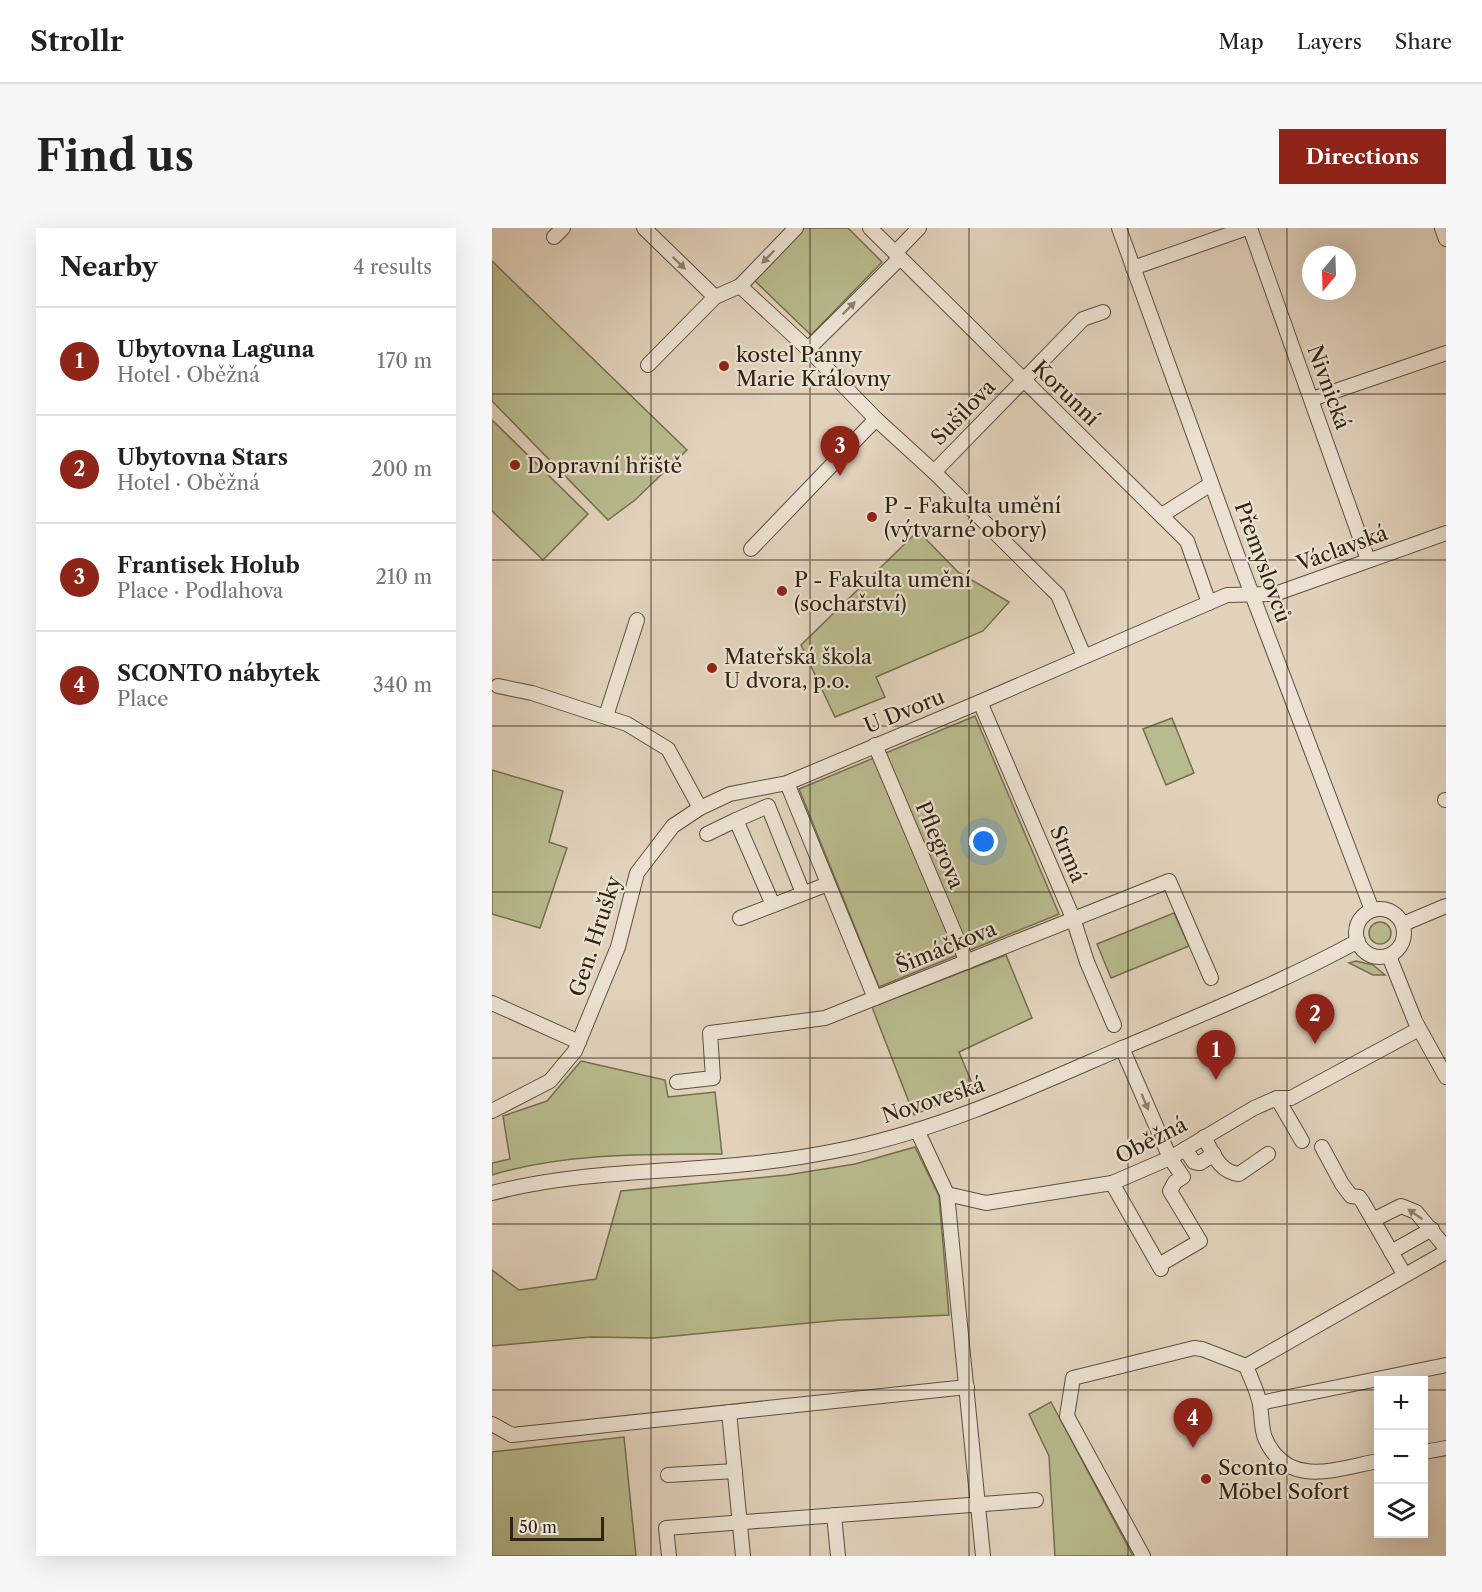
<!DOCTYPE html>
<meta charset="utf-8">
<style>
:root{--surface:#fff;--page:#f6f6f6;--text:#202124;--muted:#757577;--line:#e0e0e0;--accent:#8f2418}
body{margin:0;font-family:"Libre Caslon Text",serif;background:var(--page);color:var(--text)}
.controls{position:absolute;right:18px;bottom:18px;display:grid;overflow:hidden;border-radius:0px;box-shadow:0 6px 24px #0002}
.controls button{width:54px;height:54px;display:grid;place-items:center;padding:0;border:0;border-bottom:2px solid var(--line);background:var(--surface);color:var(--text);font:30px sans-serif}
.compass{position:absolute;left:810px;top:18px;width:54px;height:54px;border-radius:50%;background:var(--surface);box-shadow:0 6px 24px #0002;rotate:199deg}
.scale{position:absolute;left:18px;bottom:15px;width:94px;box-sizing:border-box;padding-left:6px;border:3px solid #2f2314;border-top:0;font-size:16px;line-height:21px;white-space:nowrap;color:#2f2314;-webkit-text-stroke:4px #ece2d3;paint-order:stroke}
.you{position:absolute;left:492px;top:614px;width:21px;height:21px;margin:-15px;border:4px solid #fff;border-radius:50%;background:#1a73e8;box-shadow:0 0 0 9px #1a73e833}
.badge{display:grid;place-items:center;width:39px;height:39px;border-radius:50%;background:var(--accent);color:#fff;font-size:20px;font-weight:700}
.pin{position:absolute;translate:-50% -50px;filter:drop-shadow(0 2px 3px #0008)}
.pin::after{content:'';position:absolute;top:32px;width:21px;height:18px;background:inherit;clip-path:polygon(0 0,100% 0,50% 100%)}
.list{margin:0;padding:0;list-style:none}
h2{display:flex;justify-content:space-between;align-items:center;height:78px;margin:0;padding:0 24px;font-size:26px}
h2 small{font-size:20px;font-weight:400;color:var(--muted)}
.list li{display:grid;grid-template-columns:39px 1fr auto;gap:18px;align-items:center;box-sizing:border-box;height:108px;padding:0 24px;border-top:2px solid var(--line)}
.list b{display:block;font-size:22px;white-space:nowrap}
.list p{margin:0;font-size:20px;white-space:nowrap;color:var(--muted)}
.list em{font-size:20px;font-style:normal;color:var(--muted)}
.icon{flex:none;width:33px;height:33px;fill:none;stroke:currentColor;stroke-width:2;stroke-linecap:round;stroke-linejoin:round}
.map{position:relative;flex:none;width:954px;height:1328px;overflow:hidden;border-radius:0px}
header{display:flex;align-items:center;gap:36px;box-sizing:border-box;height:84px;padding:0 30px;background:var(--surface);border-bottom:2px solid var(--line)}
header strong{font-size:28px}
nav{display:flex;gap:33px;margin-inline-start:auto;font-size:21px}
.intro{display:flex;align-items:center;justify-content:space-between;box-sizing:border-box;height:144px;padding:0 36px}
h1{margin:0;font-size:42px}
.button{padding:15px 27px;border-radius:0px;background:var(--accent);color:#fff;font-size:21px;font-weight:700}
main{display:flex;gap:36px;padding:0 36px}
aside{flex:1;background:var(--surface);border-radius:0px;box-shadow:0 6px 24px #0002}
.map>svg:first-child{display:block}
.green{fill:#b8bb8d;stroke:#746f50;stroke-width:1.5}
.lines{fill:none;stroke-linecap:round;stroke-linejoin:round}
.minor-casing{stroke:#5c4f3e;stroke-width:16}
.minor{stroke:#ece2d3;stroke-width:14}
.oneway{fill:#8e8274}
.grid{fill:none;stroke:#2f2314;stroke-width:1.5;stroke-opacity:0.55}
.poi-dot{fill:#8f2418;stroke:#ece2d3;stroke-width:2}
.labels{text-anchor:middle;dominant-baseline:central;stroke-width:4.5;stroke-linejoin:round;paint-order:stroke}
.poi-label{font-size:21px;fill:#2f2314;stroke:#ece2d3;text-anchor:start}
.street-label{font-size:21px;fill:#2f2314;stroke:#ece2d3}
</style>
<header>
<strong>Strollr</strong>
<nav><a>Map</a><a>Layers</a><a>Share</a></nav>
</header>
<div class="intro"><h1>Find us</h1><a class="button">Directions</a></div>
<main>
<aside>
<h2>Nearby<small>4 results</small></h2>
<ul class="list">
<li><span class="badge">1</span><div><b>Ubytovna Laguna</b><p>Hotel · Oběžná</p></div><em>170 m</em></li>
<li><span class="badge">2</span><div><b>Ubytovna Stars</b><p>Hotel · Oběžná</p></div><em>200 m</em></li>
<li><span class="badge">3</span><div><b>Frantisek Holub</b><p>Place · Podlahova</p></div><em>210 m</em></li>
<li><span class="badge">4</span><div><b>SCONTO nábytek</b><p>Place</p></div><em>340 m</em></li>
</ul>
</aside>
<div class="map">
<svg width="954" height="1328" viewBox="0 0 954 1328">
<rect width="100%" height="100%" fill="#e2d2bc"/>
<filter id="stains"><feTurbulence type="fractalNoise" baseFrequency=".00333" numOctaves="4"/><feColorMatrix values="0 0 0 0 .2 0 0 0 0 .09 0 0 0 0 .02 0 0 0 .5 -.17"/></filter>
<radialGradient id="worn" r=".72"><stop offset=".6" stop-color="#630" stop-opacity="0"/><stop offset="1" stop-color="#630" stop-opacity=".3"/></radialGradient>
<g class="green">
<path d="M312,0h44l34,34 -71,73 -57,-55z"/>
<path d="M0,33l195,189 -52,50 -27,20 -116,-119z"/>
<path d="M0,192l96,94 -45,46 -51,-49z"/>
<path d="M426,303l40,41 51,30 -26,29 -107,46 9,20 -50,20 -34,-72z"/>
<path d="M483,488l84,198 -180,73 -80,-198z"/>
<path d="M680,490l22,55 -28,12 -23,-56z"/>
<path d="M0,542l71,21 -14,51 18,6 -27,80 -48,-14z"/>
<path d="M682,685l15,33 -78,32 -14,-34z"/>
<circle cx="888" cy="705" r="11"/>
<path d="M514,727l26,63 -73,34 15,36 -60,27 -42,-108z"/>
<path d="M864,733l17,4 12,10h-12l-24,-12z"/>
<path d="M89,833l84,19 3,17 47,-5 7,62c-75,0 -157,-1 -230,21v-12l18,-4 -7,-43 44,-15z"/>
<path d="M423,919l24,49 10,119 -109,5 -186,18 -63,-1 -99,9v-76l27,20 77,-11 25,-88 166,-16 68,-11z"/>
<path d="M559,1174l82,154h-78l-6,-100 -20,-42z"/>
<path d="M132,1209l12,119h-144v-104z"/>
</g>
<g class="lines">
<defs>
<g id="minor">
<path d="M152,0l71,69"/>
<path d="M378,0l317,313 22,62"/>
<path d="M627,0l123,340 130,342"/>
<path d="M758,0l118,332"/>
<path d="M950,0l4,11"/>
<path d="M62,9l9,-9"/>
<path d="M403,25l24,-25"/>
<path d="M641,40l114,-40"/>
<path d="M248,58l68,63 68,70 58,53 124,123 26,61"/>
<path d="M316,121l92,-91"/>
<path d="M156,137l67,-68 25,-11 56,-58"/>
<path d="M820,171l134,-46"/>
<path d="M442,244l149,-153 20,-7"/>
<path d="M670,287l49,-31"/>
<path d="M259,321l125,-130"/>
<path d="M6,458l34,7 95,31 41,25 32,59"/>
<path d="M488,474l93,216 14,44 27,63"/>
<path d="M114,488l31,-96"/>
<path d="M383,517l92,217"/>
<path d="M295,555l88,215"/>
<path d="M953,572h1"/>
<path d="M215,606l29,-14"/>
<path d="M281,677l-37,-85 32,-14 35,87"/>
<circle cx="888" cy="705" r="24"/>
<path d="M248,690l88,-34"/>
<path d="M911,696l43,-18"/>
<path d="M897,728l26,65 31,56"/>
<path d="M0,775l87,39"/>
<path d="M630,820l48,110 13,19 -8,5 -5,9 30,50 -41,24"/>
<path d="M185,854l36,-4 -3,-45 115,-15 344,-137 42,97"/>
<path d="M785,870l25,43"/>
<path d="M0,883l58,-30 25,-30 43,-104 19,-74 36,-47 27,-18 30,-14 57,-11 193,-81 247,-107 48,-1 171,-61"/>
<path d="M425,902l30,64 39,9 126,-20 58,-25 84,-50 23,-10h14l128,-69"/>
<path d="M712,909c9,16 15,35 35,37l29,-20"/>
<path d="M830,919l20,37 9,12 8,1 3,4 42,73"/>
<path d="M693,921l9,13 6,1 14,-9"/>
<path d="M620,955l49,86"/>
<path d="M0,965c85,-22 168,-20 254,-29 35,-3 70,-9 104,-16 94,-20 182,-61 270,-99 80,-34 161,-66 238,-108"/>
<path d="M455,966l36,362"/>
<path d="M881,992l28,-14 15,6 30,36"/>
<path d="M899,1024l41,-23"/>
<path d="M768,1175l186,-38"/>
<path d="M237,1184l14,144"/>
<path d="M0,1196l20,11 455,-48"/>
<path d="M932,1224l22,-4"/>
<path d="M886,1233c-42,8 -91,28 -113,-23 -4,-10 -3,-22 -5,-33 -2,-13 -9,-26 -14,-39l200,-114"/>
<path d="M176,1247l67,-4"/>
<path d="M342,1287l4,41"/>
<path d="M177,1328l-3,-28 370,-28"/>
<path d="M651,1328l-76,-140 6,-38 121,-30 8,1 44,17"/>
</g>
</defs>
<use href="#minor" class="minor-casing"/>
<use href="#minor" class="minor"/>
</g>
<defs><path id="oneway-solid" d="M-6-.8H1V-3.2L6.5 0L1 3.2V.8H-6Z" transform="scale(1.5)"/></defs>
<g class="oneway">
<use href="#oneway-solid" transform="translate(276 29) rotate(134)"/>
<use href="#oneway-solid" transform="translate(187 35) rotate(44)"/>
<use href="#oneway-solid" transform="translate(357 80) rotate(-45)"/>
<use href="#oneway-solid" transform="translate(653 874) rotate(67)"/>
<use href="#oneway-solid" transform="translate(923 986) rotate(-145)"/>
</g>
<path class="grid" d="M159,0v1328M318,0v1328M477,0v1328M636,0v1328M795,0v1328M0,166h954M0,332h954M0,498h954M0,664h954M0,830h954M0,996h954M0,1162h886M932,1162h22"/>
<g class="poi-dot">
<circle cx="232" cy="138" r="6"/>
<circle cx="23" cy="237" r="6"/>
<circle cx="380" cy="289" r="6"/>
<circle cx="290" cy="363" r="6"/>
<circle cx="220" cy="440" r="6"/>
<circle cx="714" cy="1251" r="6"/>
</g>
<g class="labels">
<g class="poi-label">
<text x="244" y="126">kostel Panny<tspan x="244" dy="24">Marie Královny</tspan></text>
<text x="35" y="237">Dopravní hřiště</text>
<text x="392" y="277">P - Fakulta umění<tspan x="392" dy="24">(výtvarné obory)</tspan></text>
<text x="302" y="351">P - Fakulta umění<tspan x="302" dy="24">(sochařství)</tspan></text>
<text x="232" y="428">Mateřská škola<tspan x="232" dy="24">U dvora, p.o.</tspan></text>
<text x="726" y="1239">Sconto<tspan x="726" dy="24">Möbel Sofort</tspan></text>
</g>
<g class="street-label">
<text transform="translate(837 159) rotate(70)">Nivnická</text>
<text transform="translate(574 165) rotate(44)">Korunní</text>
<text transform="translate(471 184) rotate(-46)">Sušilova</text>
<text transform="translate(850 320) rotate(-20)">Václavská</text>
<text transform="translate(771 334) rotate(70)">Přemyslovců</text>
<text transform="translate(412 483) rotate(-22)">U Dvoru</text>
<text transform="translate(448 617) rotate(67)">Pflegrova</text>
<text transform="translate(576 626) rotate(67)">Strmá</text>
<text transform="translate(103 708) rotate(-72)">Gen. Hrušky</text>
<text transform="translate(454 719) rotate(-22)">Šimáčkova</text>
<text transform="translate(441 872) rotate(-18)">Novoveská</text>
<text transform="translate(659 912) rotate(-27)">Oběžná</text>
</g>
</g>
<rect width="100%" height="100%" filter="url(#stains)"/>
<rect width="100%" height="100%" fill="url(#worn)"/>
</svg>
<div class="controls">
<button>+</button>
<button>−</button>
<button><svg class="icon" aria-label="layers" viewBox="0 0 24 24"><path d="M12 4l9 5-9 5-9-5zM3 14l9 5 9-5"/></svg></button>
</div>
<svg class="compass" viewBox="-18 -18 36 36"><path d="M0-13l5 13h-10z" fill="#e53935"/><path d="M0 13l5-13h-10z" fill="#757577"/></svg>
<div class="scale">50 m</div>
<div class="you"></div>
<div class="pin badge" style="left:724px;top:852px">1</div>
<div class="pin badge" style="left:823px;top:816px">2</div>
<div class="pin badge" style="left:348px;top:248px">3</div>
<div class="pin badge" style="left:701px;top:1220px">4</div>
</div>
</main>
